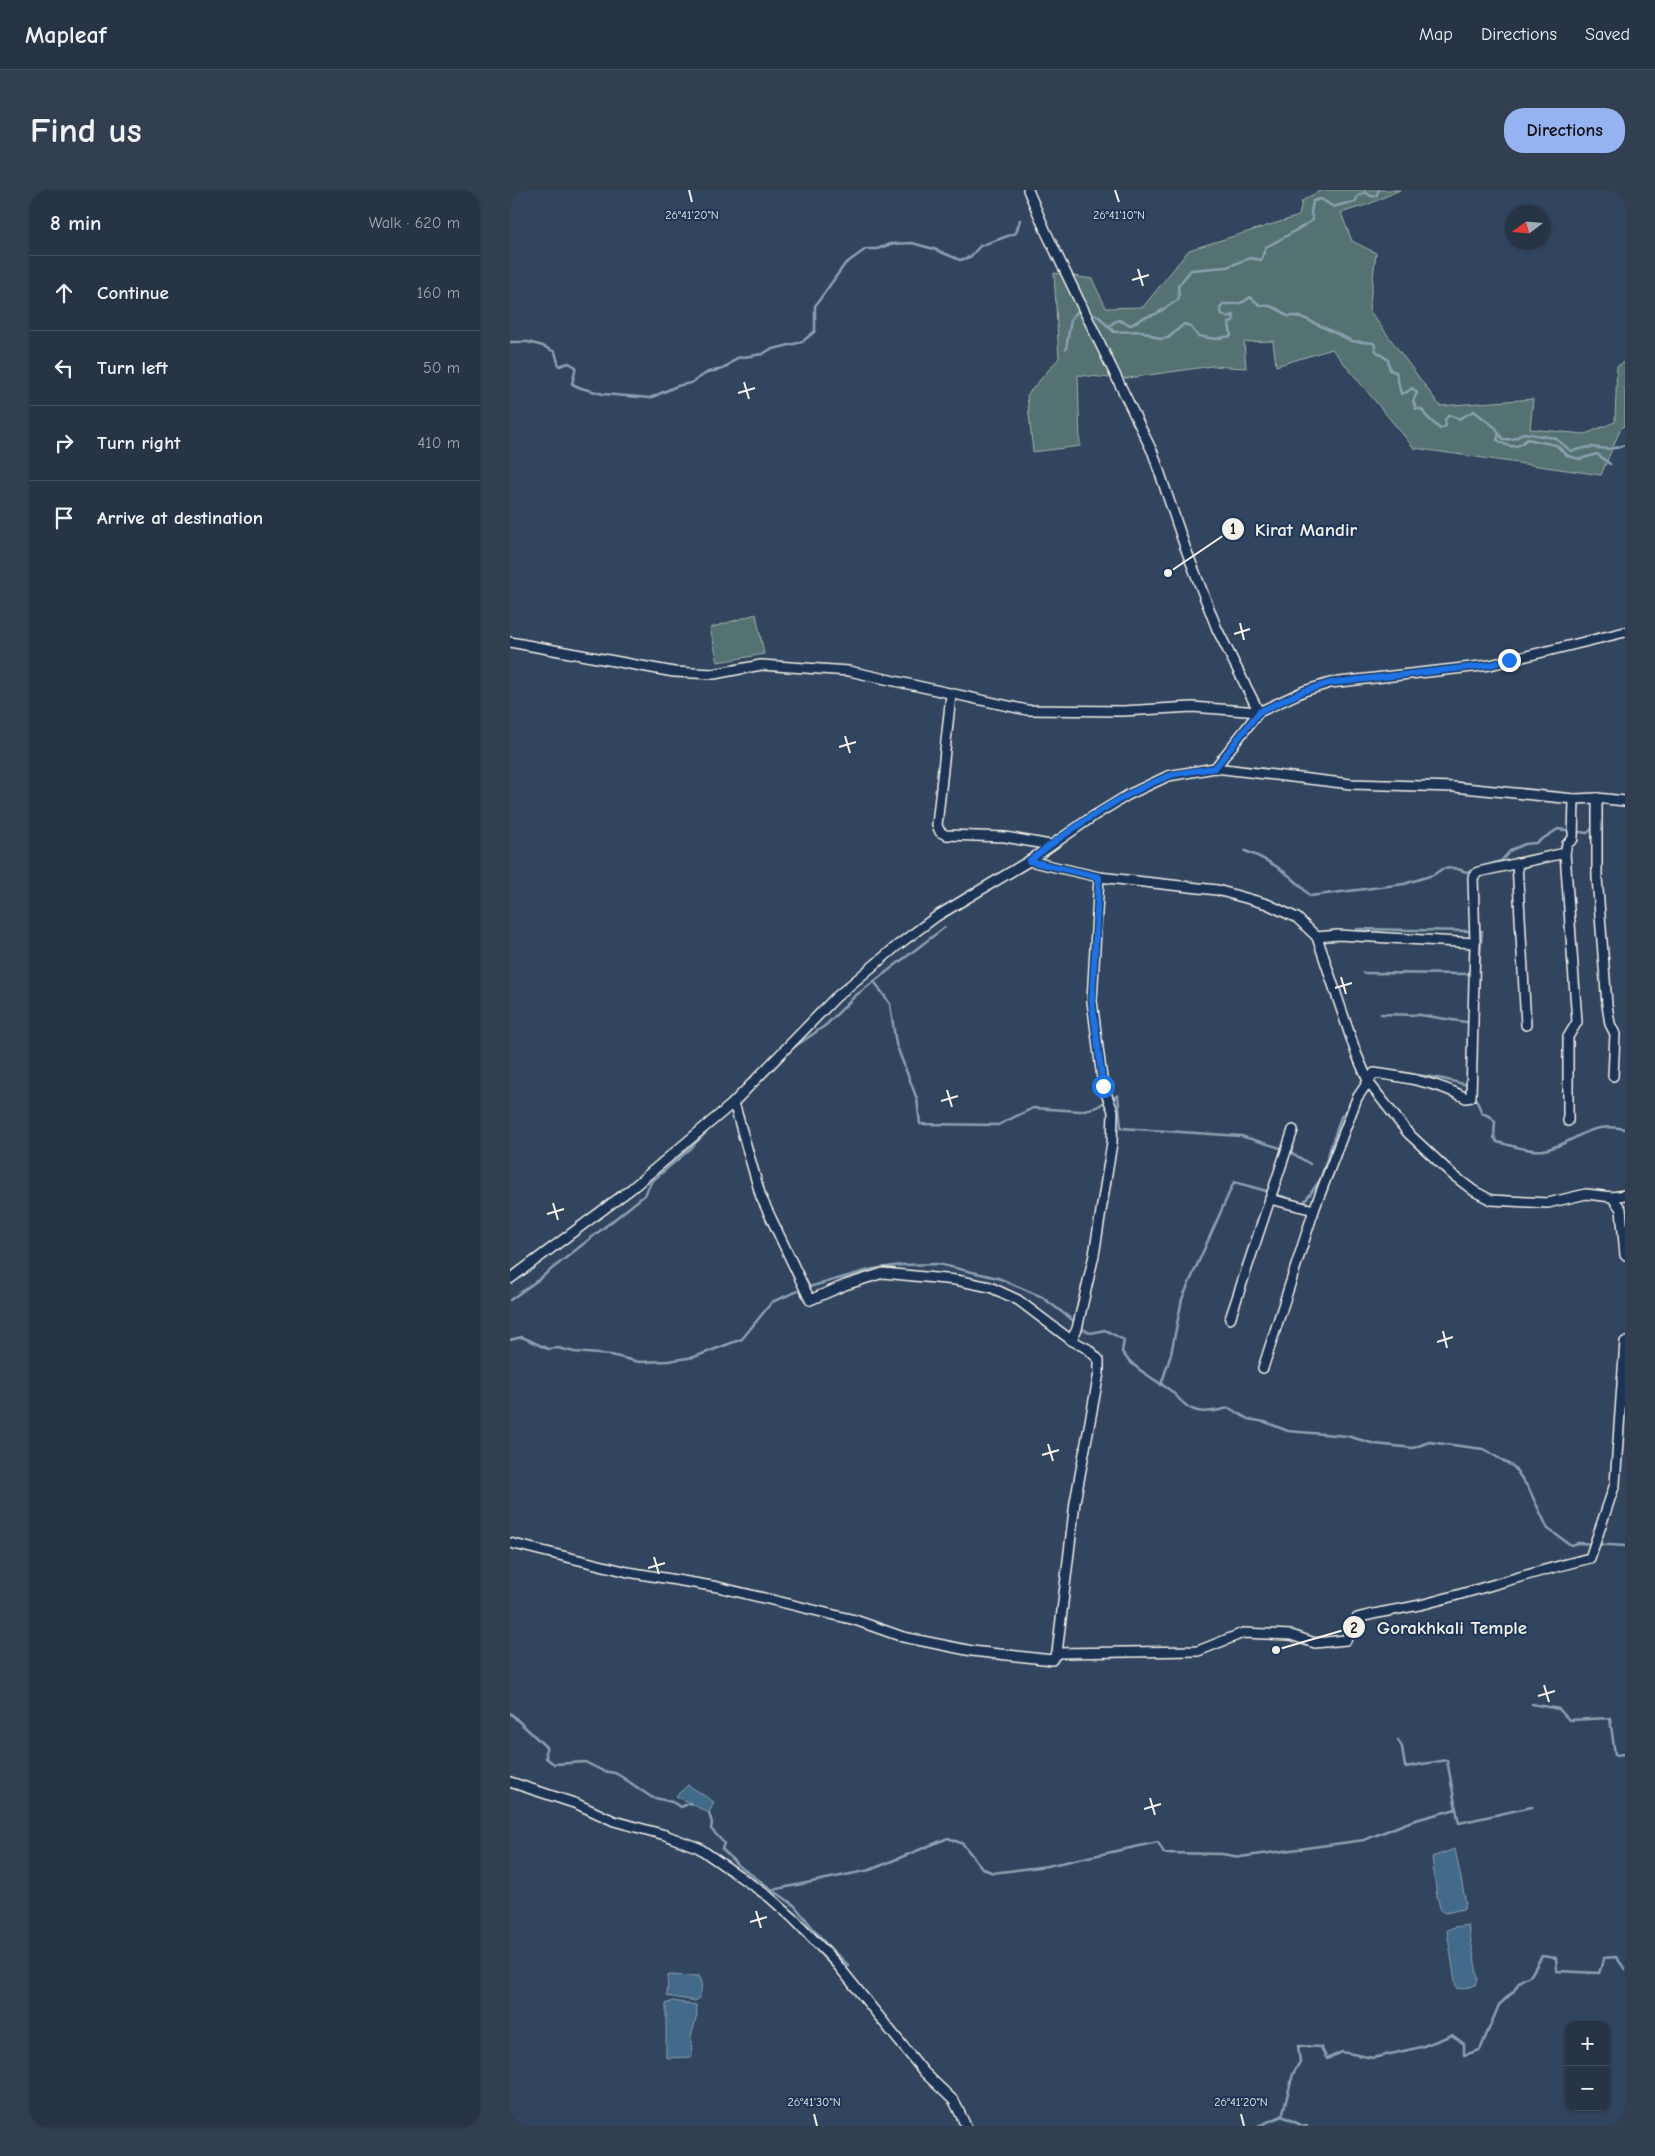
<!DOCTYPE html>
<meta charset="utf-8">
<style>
:root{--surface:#263446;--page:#323f51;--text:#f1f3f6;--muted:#a4aab3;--line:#424f5f;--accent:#95b2f1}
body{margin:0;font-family:"Comic Neue",sans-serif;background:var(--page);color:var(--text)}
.controls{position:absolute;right:15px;bottom:15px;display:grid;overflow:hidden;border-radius:10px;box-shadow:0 1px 4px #0004}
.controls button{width:45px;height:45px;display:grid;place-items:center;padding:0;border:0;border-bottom:1px solid var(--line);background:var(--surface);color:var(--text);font:25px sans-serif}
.compass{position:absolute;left:995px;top:15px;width:45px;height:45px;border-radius:50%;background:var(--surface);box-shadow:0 1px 4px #0004;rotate:254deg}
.stop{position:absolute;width:15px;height:15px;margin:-11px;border:4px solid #1a73e8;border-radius:50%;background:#fff}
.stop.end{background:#1a73e8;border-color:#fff;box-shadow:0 1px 5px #0008}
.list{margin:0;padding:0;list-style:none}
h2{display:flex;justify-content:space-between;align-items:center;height:65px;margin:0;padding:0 20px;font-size:21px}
h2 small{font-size:16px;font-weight:400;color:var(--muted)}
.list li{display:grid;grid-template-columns:32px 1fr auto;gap:15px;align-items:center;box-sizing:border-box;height:75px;padding:0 20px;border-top:1px solid var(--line)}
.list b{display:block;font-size:19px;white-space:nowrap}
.list em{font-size:16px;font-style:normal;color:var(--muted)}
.icon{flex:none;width:28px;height:28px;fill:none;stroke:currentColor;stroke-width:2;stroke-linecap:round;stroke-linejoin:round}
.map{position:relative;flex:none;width:1115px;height:1936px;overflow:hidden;border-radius:20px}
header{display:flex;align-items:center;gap:30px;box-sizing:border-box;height:70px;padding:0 25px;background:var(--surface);border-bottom:1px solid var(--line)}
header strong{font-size:24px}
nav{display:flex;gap:28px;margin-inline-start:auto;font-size:18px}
.intro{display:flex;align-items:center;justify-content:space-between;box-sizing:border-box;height:120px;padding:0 30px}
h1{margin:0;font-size:35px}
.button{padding:12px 22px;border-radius:20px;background:var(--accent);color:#111;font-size:18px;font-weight:700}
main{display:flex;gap:30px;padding:0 30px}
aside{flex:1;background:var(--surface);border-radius:20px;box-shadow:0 1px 4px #0004}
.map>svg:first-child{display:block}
.green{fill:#527271;stroke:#a3b2ac}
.water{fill:#436b8b;stroke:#8aa1b0}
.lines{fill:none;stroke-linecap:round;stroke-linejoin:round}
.stream{stroke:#8aa1b0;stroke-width:2.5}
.minor-casing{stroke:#f4f1e8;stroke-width:12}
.minor{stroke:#1d3557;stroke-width:9}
.route{stroke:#1a73e8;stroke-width:6}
.ticks{fill:none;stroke:#f4f1e8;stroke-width:2}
.ticks-label{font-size:12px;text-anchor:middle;fill:#f4f1e8;stroke:#1d3557;stroke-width:4;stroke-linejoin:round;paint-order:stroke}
.leader{fill:none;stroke:#f4f1e8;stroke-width:2}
.callout-dot{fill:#f4f1e8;stroke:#1d3557;stroke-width:2}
.mark-label{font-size:15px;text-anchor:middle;font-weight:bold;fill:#111}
.callout-label{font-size:19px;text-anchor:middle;font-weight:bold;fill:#f4f1e8;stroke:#1d3557;stroke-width:4;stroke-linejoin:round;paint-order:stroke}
</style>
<header>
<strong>Mapleaf</strong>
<nav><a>Map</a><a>Directions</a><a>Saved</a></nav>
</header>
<div class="intro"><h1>Find us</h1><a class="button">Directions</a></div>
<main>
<aside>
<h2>8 min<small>Walk · 620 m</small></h2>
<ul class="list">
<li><svg class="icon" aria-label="ahead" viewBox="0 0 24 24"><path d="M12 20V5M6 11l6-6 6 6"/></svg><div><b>Continue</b></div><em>160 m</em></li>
<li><svg class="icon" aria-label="left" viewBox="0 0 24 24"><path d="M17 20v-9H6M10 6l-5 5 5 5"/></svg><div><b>Turn left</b></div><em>50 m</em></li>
<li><svg class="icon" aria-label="right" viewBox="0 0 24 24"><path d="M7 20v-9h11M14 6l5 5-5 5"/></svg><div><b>Turn right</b></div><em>410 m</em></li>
<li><svg class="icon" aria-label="arrive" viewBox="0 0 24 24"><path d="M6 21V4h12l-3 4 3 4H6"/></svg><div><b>Arrive at destination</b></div></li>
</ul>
</aside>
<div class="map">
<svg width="1115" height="1936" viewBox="0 0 1115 1936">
<rect width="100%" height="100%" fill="#32455e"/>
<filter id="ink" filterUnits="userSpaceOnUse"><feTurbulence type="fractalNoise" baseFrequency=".02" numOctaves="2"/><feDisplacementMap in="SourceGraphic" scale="10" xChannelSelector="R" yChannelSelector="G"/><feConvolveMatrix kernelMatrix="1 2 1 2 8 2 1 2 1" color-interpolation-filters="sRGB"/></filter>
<g filter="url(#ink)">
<g class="green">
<path d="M811,0h79l-31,14 -28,9 11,28 24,12 -7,57 71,96 93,-7 -3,30 55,5 30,-12 2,-56 8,-4v64l-4,2 -20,47 -187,-27 -82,-99 -56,17 -3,-25 -29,1 2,26 -34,-2 -91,13 -43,-4 2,71 -47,6 -6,-57 32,-37 -5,-85 38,6 14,29 37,-1 46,-57 110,-34 3,-15z"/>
<path d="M246,424l8,40 -46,8 -8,-34z"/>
</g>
<g class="water">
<path d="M178,1595l26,17 -5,11 -33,-17z"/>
<path d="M945,1659l11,55 -3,5 -17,4 -5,-2 -4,-15 -5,-39z"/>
<path d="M958,1735l10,54 -2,6 -14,4 -6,-1 -9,-58 7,-3z"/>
<path d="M158,1785l31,1 3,6 -2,16 -5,3 -28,-5z"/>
<path d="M163,1811l23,4 1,10 -6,22 1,20 -26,1v-54z"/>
</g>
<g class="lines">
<g class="stream">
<path d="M580,124l8,2 16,16 28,-1 18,8 8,-1 16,-14 6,2 8,10 17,3 16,-3 -2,-13 4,-2 1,-6 -7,2 -5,-3 -2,-5 3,-5c11,0 19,1 27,-7l11,9c9,-2 19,4 26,10h8l11,3 46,22 22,2 2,8 12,9 2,10 6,2 5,22 6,-2 5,-4 5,5 -4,8 3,8h6l4,7 14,13 6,-3 -1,-6 4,-5 10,4 15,-8 22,17 3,6 -2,6c11,7 20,10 30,-1l29,6 12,11 12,3 17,-5 13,10"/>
<path d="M597,137l11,-7 13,5 12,-7 13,-4 23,-15 -1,-13 13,-16 36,-3 23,-9 11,2 5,-13c16,-8 31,-17 47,-27l-2,-7 2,-12 8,-2 13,8c7,-3 14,-4 21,-5l3,-6 7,-4 6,4h5l3,-6"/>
<path d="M0,152h18l15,4 12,6 4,14 10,-3 7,4 -4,17 9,4 22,6 47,4 27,-12 14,-3 17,-11 15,-3 14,-11 26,-4 6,-4 33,-8 13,-11v-25l30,-42 21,-15h11l14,-5 21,-1 22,6 26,11 10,-3 10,-11 36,-13 4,-13"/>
<path d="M556,159l5,-30 6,-7 5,1"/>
<path d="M989,244l4,5c9,1 13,0 20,-6l32,5 16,13c7,-1 15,-4 21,-4 12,2 21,3 33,-2"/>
<path d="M735,661c25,9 48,25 65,45l94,-12 29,-9 9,-6 12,-1 13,4 9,-3"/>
<path d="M974,676l17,-5 10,-11 14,-6 11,-1 22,-14 29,4 7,-6"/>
<path d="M847,739l114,2"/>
<path d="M967,741h5l-3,35"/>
<path d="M853,783l108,1"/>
<path d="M364,791l16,23 6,40 21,55 3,25 78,1 35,-17 47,3 17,-4 9,-6"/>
<path d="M871,824l39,1 52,8"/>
<path d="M280,860l36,-25 29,-29 90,-69"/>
<path d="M888,882l45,7 25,6"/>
<path d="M964,905l8,18 9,4 4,5 -1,15 3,5c13,3 32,10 46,8 34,-6 41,-29 82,-21"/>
<path d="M604,908l4,-3 3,33 120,8 46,14 23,14"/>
<path d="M765,1004l18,6"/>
<path d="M791,1013l2,1 17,-24 21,-63 9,-11"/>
<path d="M299,1097l64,-18 28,-4 37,-1 60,14 44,19 33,25"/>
<path d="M0,1110l28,-20 107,-85 6,-13 39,-33 20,-21"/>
<path d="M573,1139l7,4 15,-3 19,10 -2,12c11,16 29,25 45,36 10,6 15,18 27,22 11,4 24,0 35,-2l19,11 17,3 23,9 59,5 28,8 38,4 16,-6 54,7 31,18 15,22 19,40 23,16 8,-2 46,3"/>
<path d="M0,1150l12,-3 26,12 10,-1 16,4 37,3 28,7 29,-1 26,-4 48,-18 30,-37 26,-11"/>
<path d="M651,1195l10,-31 11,-55 52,-117 36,10"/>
<path d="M1022,1514l27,5 10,11 41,-2 5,37 10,-1"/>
<path d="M0,1523l36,34v11l8,6 31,-2 18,9 12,2 7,4 29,20 21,5 9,5 9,-4"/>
<path d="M888,1550l4,7 3,20 42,-7 9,49"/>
<path d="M199,1623l3,10 -1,6 13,14 -2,6 17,17 55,39 32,39 23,22"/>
<path d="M262,1700l98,-20 78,-32 15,6 19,24 11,5 54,-7 111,-24 6,11 58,1 18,3 124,-17 48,-19 44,-12 3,14 73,-16"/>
<path d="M772,1926l19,9 6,1"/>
<path d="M748,1936l24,-10 11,-42 7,-12 -2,-16 23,1 6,12 15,-7 31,6 48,-11 31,-12 12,9v11l16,-5 19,-45 14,-13 7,-11 11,-6 11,-19 14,2 1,13 42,2 5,-15 12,-1 9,12"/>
</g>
<defs>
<g id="minor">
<path d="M518,0l18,42 107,221 32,94 32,82 42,83"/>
<path d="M0,452l164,30 40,2 47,-9 88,6 178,39 96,1 69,-4 67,5"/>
<path d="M441,505l-14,130 3,7 6,3 59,2 45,8"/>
<path d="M705,578l136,16 103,3 120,12 23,-1 28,3"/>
<path d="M1087,608v79l10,128 3,19 5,10 -2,42"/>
<path d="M519,671l70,16 118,13 50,14 30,14 20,19 39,116 13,30 39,50 45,42 21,16 17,9 57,3 38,-9 26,3 9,12 4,46"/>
<path d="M1007,673l9,162"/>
<path d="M807,747l21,-2 137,8"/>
<path d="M222,914l4,6 25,87 49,103 35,-15 38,-12 73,7 34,7 28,13 53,40 17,9 11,11v13l-24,129 -18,151"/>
<path d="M1058,931v-84l9,-15 -12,-169 2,-9 6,-5 1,-40"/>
<path d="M1102,1007l13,-2"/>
<path d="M760,1009l44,11"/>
<path d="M0,1089l121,-90 101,-85 103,-106 63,-53 39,-29 92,-55 63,-44 36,-22 40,-19 47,-8 44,-56 45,-21 26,-8 160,-18 135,-33"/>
<path d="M720,1129l63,-189"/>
<path d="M561,1150l6,-11 17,-74 18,-112 1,-32 -10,-25 -11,-85 7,-124"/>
<path d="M753,1178l51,-158 43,-112 17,-25c31,4 65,10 92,25l5,-1 4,-154 -2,-66 5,-5 87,-19"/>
<path d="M0,1353l118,29 90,15 137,33 48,17 69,14 80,9 5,-7 141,-2 45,-18 48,2 24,8 31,-3 11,-22c24,-7 48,-9 71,-15 54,-14 108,-32 162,-45l25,-74 10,-142"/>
<path d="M0,1592l67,22 37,17 51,14 34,13 69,48 26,23 42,44 88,109 30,29 12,25"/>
</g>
</defs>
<use href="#minor" class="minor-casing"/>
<use href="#minor" class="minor"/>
</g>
</g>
<g class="lines" filter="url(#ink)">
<path class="route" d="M593,896l-11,-85 7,-124 -70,-16c42,-32 87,-64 137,-84 15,-6 33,-6 49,-9l44,-56 45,-21 26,-8 160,-18 19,-5"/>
</g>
<path class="ticks" d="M179,0l3,12M605,0l4,12M628,79l5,17M622,90l17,-5M234,192l5,17M228,203l17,-5M730,433l4,17M724,444l16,-5M335,546l5,17M329,557l17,-5M831,787l5,17M825,798l17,-5M437,900l5,17M431,911l17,-5M43,1013l5,17M37,1024l17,-5M933,1141l4,17M927,1152l16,-5M538,1254l5,17M532,1265l17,-5M144,1367l5,17M138,1378l17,-5M1034,1495l5,17M1028,1506l17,-5M640,1608l5,17M634,1619l17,-5M246,1721l5,17M240,1732l17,-5M304,1924l3,12M731,1924l3,12"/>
<g class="ticks-label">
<text x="182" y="29">26°41'20"N</text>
<text x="609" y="29">26°41'10"N</text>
<text x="304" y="1916">26°41'30"N</text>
<text x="731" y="1916">26°41'20"N</text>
</g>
<path class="leader" d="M658 383L723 339M766 1460L844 1437"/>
<g class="callout-dot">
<circle cx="658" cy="383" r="5"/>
<circle cx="766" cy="1460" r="5"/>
<circle cx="723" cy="339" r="12"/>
<circle cx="844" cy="1437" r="12"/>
</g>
<g class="mark-label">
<text x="723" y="344">1</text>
<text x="844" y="1443">2</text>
</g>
<g class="callout-label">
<text x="796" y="346">Kirat Mandir</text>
<text x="942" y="1444">Gorakhkali Temple</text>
</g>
</svg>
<div class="controls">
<button>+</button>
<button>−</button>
</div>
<svg class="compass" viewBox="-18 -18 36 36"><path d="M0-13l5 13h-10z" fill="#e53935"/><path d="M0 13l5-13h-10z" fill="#a4aab3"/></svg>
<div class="stop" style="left:593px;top:896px"></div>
<div class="stop end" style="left:999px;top:470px"></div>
</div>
</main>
